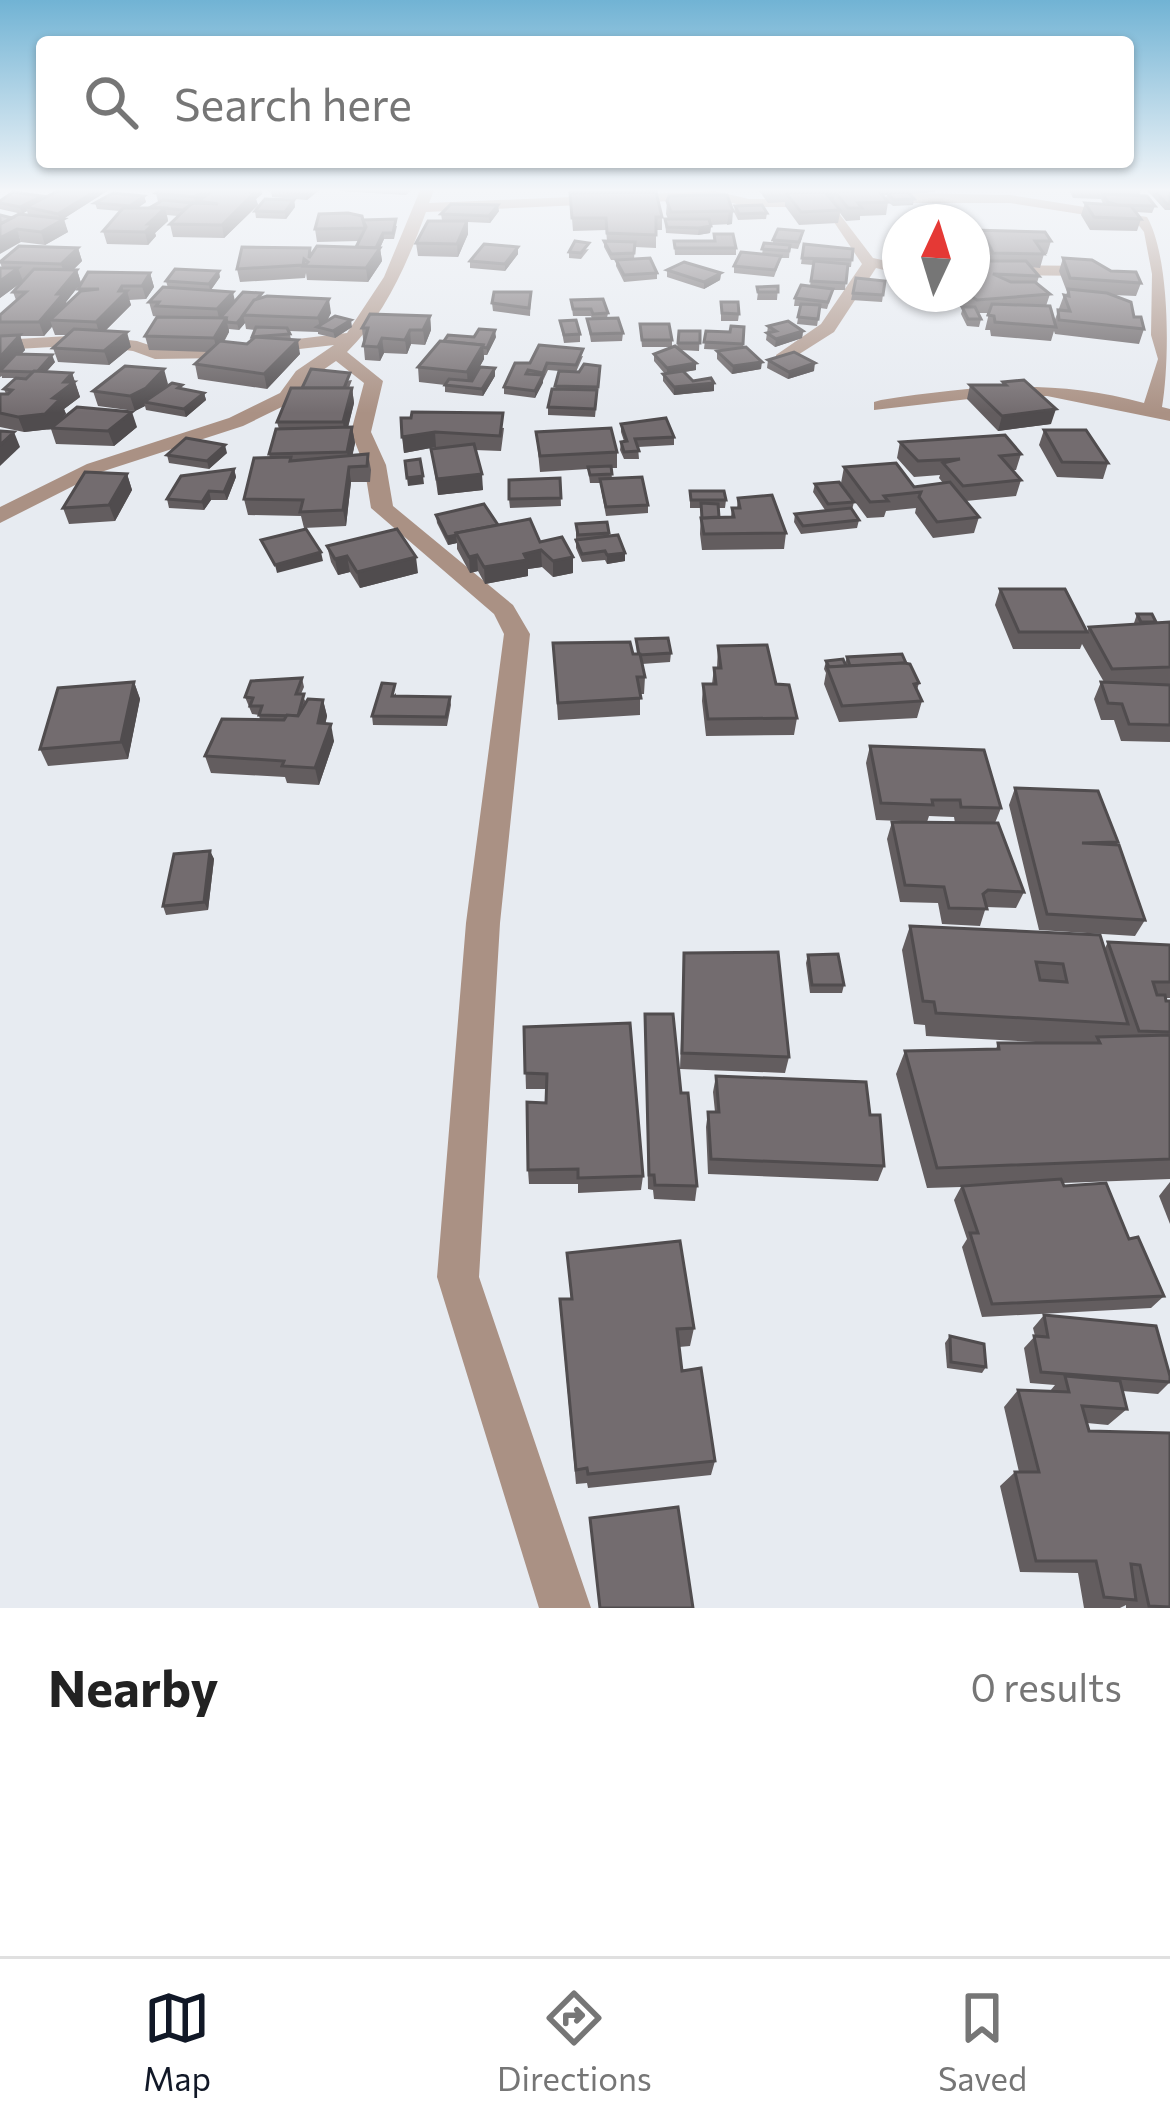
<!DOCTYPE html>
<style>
:root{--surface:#fff;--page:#f6f6f6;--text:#222;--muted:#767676;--line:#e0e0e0;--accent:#111827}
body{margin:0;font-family:Commissioner,sans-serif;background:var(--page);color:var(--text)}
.compass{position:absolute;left:882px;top:204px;width:108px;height:108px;border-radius:50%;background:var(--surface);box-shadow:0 3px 9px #0004;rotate:4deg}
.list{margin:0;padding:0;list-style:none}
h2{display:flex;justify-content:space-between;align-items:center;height:156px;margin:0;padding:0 48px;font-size:51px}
h2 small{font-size:39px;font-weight:400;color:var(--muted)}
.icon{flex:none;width:66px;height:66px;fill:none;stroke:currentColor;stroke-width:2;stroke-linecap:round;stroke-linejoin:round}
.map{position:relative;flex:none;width:1170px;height:1608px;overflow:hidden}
.search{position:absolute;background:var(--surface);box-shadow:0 3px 9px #0004;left:36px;right:36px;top:36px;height:132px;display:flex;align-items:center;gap:30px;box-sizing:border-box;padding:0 42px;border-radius:12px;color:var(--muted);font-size:45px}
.sheet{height:348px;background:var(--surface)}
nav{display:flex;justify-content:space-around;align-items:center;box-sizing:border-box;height:168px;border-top:3px solid var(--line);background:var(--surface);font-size:33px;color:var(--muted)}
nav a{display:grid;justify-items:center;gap:6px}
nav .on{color:var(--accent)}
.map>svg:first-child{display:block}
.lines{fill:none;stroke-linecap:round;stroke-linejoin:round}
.minor{fill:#aa9184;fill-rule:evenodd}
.wall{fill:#635d5f;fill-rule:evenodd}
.shaded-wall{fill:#504c4e}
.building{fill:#736c6f;stroke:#504c4e;stroke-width:3;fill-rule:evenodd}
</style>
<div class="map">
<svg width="1170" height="1608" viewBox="0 0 1170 1608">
<rect width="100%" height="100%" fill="#e7ebf1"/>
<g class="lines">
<g class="minor">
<path d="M421,188h14l-6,15 286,-12 34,8h79l45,59 27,6v10l-24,-6 -42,64 -52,33 -6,-2v-8l45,-31 41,-60 -38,-57h-75l-34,-8 -289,13c-19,52 -41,103 -79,140l36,29 -12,51 15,33 7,41 120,99 17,29 -30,289 -21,354 112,331h-52l-102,-331 29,-354 38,-289 -10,-20 -123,-106 -7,-43 -13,-33 13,-49 -28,-22 -26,18 -16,22 -51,25 -142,46 -101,51v-16l87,-43 142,-46 51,-25 16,-22 38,-26 -111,13 -68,1 -22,-8 -47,-6 -86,5v-10l86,-5 51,6 21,7h65l124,-15 37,-56z"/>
<path d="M912,193l98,2 137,22c23,40 23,143 15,190l8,2v12l-123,-25 -61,1 -112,13v-8l7,-2c91,-14 173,-22 263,3l14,-44 -7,-24 1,-61 -8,-42 -7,-9 -127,-20h-134l-7,-4z"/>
<path d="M972,265l126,1 8,5 -8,5 -126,-1z"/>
</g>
</g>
<g class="wall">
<path d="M64,188h43v3l-44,28 5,13 -23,13 -24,-3 -9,-24 29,-2 -13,-2 -1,-3 -5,3 -22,-5v-8l43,-2z"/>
<path d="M163,188h98l1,6 -6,5 2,6 -34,33 -51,-1 -3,-13 8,-8 -11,-1 1,6 -13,12 1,3 -8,9 -41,-1 -4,-13 17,-20 -23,-2 -2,-6 49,-7 2,6 -8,6h14l6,-6 -2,-9z"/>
<path d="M274,188h45v2l-12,10 -35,-3 -1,-7z"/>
<path d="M338,188h75l-7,7 -67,-4z"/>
<path d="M757,188h179l-1,4 -26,2 5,5 -1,6 -20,1 -7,-6 1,-5 -5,1 6,6 -2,13 -26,1v4l-14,1 -6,-8 -2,10 -39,2 -14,-19v-4l-17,1z"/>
<path d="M1068,188h102v22h-5l-19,-21h-5l-2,7 16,10 -3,7 -16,-1 5,7 -4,12 -47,-1 -9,-15 4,-12 18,1 -2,-5 -28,-1z"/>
<path d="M570,193l92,24v13h-6v18l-21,-1 -1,12 23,14v6l-33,3 -8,-16v-6h-5l-7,-13v-6h3l-1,-11 -33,1z"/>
<path d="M727,195l5,29 -21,1 -1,8 -12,2 -32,-2 -1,-14h3l-2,-5 1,-13z"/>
<path d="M294,200l1,7 -9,12 -30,-1 -1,-7z"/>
<path d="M735,206l32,7 -1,6 -28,1 -4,-8z"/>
<path d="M499,211l-9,12 -22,-1v12l-10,23 -40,-1 -2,-13 26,-23 -1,-6z"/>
<path d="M363,220l34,6 -3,13h-10l-4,9 2,13 -14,21 -61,-2 -1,-7 -1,5 -65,4 -3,-13 73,-21 1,6 45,-7 3,-6 -42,1 -2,-13z"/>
<path d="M972,230l79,11 -4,13h-3l-4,14 -9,-1 8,9 -2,7 13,11 -4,12 8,16 10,-27h2l1,-3 -8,-21 4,-13 48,13 30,12 -5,13 -23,-1 31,34 -5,15 -84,-10 -1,-3 -3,10 -60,-5 -1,-6h-5l4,-17h-11l3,6 -2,8 -12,-1 -6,-12 2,-7 -5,-13h14v-33h15l-3,-7h-12z"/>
<path d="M714,234l22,14v7h-61l-1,-14 40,-1z"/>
<path d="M802,238l-4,11 -8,-1 -1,10h-8l-7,19 -40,-4v-7l28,-12 2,-11 9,1v-4z"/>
<path d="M804,244l49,5 -2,18h-4l-2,23h-12l-6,19 -7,-1 -3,18 -20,-2 3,-18h-6l1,-8 15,-12 3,-21 -12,-1z"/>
<path d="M518,247v7l-13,17 -35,-3v-7z"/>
<path d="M78,248l4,13 -9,9h4l4,13 -15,19 1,3 12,-12 -1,-4 72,-16 4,14 -8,12 -17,1 2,5 -26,26 26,16 -22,18 -51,-3 -5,-14 14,-13h-12l-3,-8 -8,9h-24l5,14 -4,4 34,8 -9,10 26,1 8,24 -16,12 2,5 -12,12 83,1 -23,19 -58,-2 -5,-15 -27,3 -24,-5v-33h6l-2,-5 12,-11h-14v-2l-2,1v-62l16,-15 -3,-8 9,-10 -22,16v-30h2l-2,-6z"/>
<path d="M589,249l-8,10 -12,-1v-6z"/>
<path d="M891,263l9,1v15l-11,-3z"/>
<path d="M667,270l54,3 -1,7 -16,9 -37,-12z"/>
<path d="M220,277l-9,13 24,11 28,-4 68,16 -4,8 25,6 -17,11 -17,-4v-2l-29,-1 2,8 9,15 -33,35 -69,-10 -3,-15 13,-12 -59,-2 -4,-14 14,-19 -6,-1 -4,-14 19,-14 -2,-7zM245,323l1,6 9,1 -3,10 -5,4 -23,-2 5,-10v-3l10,1z"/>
<path d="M856,278l29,3 -3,21 -31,-2z"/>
<path d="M778,286l-1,14h-20l1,-8z"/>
<path d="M531,292l-1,24 -37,-5 -1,-8z"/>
<path d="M571,300l37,13 -1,5 16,15 -1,8 -31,1 -4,-23h5l-1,-3h-18z"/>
<path d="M721,302l18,12 -1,7h-17z"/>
<path d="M430,316l1,14 -6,15 -14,-1 -4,10 -23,-1 -4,8 -15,-1 -3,-32z"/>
<path d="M560,321l20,13v8l-16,1z"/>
<path d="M640,324l32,16v7h-30z"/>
<path d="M768,326l35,5 -1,7 -27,9 -9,-7z"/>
<path d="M744,327l-1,20 18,22 -29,5 -15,-15v-8l7,-1 -20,-1 2,-18 24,1z"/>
<path d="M679,331h21l-1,20 -19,-1 16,20 -12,2 9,9 21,2v8l-40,4 -11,-14v-7h2l-11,-13v-7l23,-6z"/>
<path d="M496,337l-9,18h-3v4l-12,22 23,-13v8l-12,20 -38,-4v-7l-26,-3 -1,-15z"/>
<path d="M583,356l-7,16 24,-6 -5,51 -47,-2v-8l7,-18 4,-18 -11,-1 -13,28 -31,-4v-7l26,-24z"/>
<path d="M768,360l46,11 -26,8 -21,-11z"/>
<path d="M352,380l-3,8h3l2,15 -6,25 4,-1 3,16 -3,13 16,-2 3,16 -1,12h-19l-5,44 -42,2 -3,-12 -53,-1 -4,-16 26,-41 -1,-4 10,-25 -2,-7 25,-34z"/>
<path d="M1003,382l48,42 -53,7 -31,-32 3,-14h32z"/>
<path d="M168,384l-5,5 41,4 2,7 -20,17 -40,-7 -1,-4 -10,5 -37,-5 -5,-15z"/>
<path d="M401,418l103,10 -3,23 -26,-1 8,40 -45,5 -7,-46 5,-2 -32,6z"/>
<path d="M621,424l53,13v8l-36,2 1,12h-15l-4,-9 1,-8 3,-1 -3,-9z"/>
<path d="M1044,430l64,33 -5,16 -46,-2 -18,-32z"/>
<path d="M536,432l81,20v16h-6l1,11 36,26v8l-42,3 -6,-33h-10l-2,-14 -48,3z"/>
<path d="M900,442l121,12 -5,16h-4l9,10 -5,16 -50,5 13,16 -5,16 -41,5 -18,-25 1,-5 -30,3 -2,6 -17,1 -26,-35 3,-16 70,20 29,-4 -4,-5 1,-3 -26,2 -17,-19z"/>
<path d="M227,453l-18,16 -40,-6 -2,-8z"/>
<path d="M234,469l2,8 -9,23h-16l-7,10 -35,-2 -2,-9z"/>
<path d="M127,474l5,16 -17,31 -46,3 -6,-16z"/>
<path d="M560,478l1,28 -51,2 -1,-9z"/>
<path d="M815,484l39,18 -2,8 7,10 -2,8 -56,6 -7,-12 1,-8 30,-4 -12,-18z"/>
<path d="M690,491l36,9 -1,8h-7l1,9h12l1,-9h5l1,-10 48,35 -2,16 -82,1 -2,-16 1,-26h-11z"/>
<path d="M436,515l62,10 42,17 33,15v16l-20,4 -11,-10 -14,2v7l-43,8 -7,-13 -8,2 -13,-24v-6l-9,2 -11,-22z"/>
<path d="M576,524l33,9v3l16,25 -18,3 -2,-4 -23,2 -6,-14z"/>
<path d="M327,546l91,27 -58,15 -10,-16 -12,3 -7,-13z"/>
<path d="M1000,589l87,43 2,-5 46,-2 -1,-2 3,-9 19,8h14v120l-49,-1 -7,-21h-13l-7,-21 7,-17h3l-22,-38 -2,5h-67l-18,-44z"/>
<path d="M636,639l35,14 -1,9 -28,2 3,13 -1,17h-4v21l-82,5 -4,-61 83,-5z"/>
<path d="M718,646l58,38 21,34 -3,17 -88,1 -4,-35 1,-17h9l2,-16h3z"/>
<path d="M847,657l59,6 13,20 -2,7 5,11 -5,17 -78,4 -15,-38 2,-11 -2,-4 2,-8 19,3z"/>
<path d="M302,678l2,9 -3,7 5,8 17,-2 4,16 -2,8 9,17 -15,44 -32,-2 -2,-6 -74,-4 -6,-17 55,-36 -1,-5 -7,-1 -7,-17z"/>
<path d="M134,682l6,17 -12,60 -80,7 -8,-17z"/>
<path d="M396,693v3l54,1 1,8 -4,21 -74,-1 -1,-9z"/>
<path d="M870,746l131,62 -6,15 29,69 -8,16 -30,-1 -6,19 -38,-2 -4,-21 -38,-1 -13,-63 5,-17 63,1 -1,-6 -25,-1 -2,6 -51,-2 -10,-57z"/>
<path d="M1015,788l103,54 -1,3 28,75 -10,16 -96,-6 -30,-125z"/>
<path d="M210,851l4,8 -6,51 -42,5 -3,-9z"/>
<path d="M910,926l194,24 4,-8 62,3v53h-5l1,3h4v178l-107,4 1,3 65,53 35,57 -13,12 -169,9 -20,-70 5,-8 -13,-39 7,-13 -34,1 -31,-114 9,-23 91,-2 2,-6h57l-129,-7 -1,-11 -11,-1 -12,-74z"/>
<path d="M684,953l105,104 -4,16 -105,-4z"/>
<path d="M808,955l36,30 -2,8h-32l-4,-30z"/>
<path d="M645,1014l36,79 16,93 -2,15 -41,-2 -1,-9 -5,-1z"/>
<path d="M524,1027l119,149 -2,14 -63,3v-9h-49l-1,-14 18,-67v-14h-20z"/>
<path d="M716,1076l168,90 -6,15 -170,-7 -2,-47 2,-15h7l-2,-20z"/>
<path d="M1170,1182v42l-11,-28z"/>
<path d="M567,1253l127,75 -4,18 -11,1 3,24 33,90 -4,14 -123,13 -1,-5 -11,1 -15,-167 10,-18z"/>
<path d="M1044,1315l126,67 -12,12 -36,-3 5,18 -19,16 -21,-2 83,185h-44v-3l-6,3h-36l-6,-35 -58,-1 -20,-86 15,-14h4l-15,-65 14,-17 32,1 5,-6 -25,-2 -6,-35 11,-12 -2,-8z"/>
<path d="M950,1336l36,31 -4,6 -35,-5 -2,-25z"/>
</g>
<g class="shaded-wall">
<path d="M100,188h7v3l-47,30 -2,-7z"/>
<path d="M208,188h12l-22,13 2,7 -3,1 -3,-12z"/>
<path d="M252,188h9l1,6 -6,5 2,6 -34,33 -2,-13z"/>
<path d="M313,188h6v2l-12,10 -2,-6z"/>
<path d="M822,188h40l-1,9 -26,-5 -1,7 -13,1z"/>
<path d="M42,196l2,6 -18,5 1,4 -5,3 -2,-7z"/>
<path d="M144,196l2,6 -15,10 -1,-6z"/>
<path d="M294,200l1,7 -9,12 -1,-7z"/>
<path d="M498,205l1,6 -9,12 -1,-7z"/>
<path d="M165,208l3,13 -13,12 1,3 -8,9 -3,-13 3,-8z"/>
<path d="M733,211l-1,13 -5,1 2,-13z"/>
<path d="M64,219l4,13 -23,13 -4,-13z"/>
<path d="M467,221l1,13 -10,23 -1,-13z"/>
<path d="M711,226l-1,7 -12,2 1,-7z"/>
<path d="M17,229l4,13 -21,12v-24z"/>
<path d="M383,233l1,6 -4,9 2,13 -14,21 -2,-14z"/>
<path d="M518,247v7l-13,17v-7z"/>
<path d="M78,248l4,13 -16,16 -5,-13z"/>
<path d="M18,268l5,13 -23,17v-17z"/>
<path d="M77,270l4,13 -15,19 1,5 -17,13 2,6 -8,10 -5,-14 18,-28z"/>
<path d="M219,271l1,6 -10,14 -1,-7z"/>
<path d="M150,273l4,14 -8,12 -4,-13z"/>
<path d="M721,273l-1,7 -16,9v-7z"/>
<path d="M122,286l2,7 3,-2 4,14 -31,31 -4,-14z"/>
<path d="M233,292l3,14 -16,17 -3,-14z"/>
<path d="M329,299l2,14 -8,15h-3l-2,-10z"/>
<path d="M243,316l2,7 -6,7 -2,-7z"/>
<path d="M430,316l1,14 -6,15 -2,-15z"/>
<path d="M226,318l3,14 -12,20 -3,-14z"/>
<path d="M351,320l1,7 -17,11 -2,-7z"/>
<path d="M410,330l1,14 -4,10 -2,-14z"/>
<path d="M495,330l1,7 -9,18v-7z"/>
<path d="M803,331l-1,7 -27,9 1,-8z"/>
<path d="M127,332l4,15 -22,18 -5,-14z"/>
<path d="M20,335l5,15 -19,21h-6v-14z"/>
<path d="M382,338l2,15 -4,8 -2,-14z"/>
<path d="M298,340l2,14 -33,35 -3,-15z"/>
<path d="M483,345l1,14 -16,28 -1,-15z"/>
<path d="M52,355l3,7 -15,17 -3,-7z"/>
<path d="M762,362l-1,7 -29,5 1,-8z"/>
<path d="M696,363v7l-29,5v-7z"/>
<path d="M815,363l-1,8 -26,8 1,-7z"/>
<path d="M495,368v8l-12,20 -1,-7z"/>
<path d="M164,369l4,15 -17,19 -7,-1 1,4 -10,5 -5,-15z"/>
<path d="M72,373l8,24 -16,12 2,5 -15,15 -27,3 -6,-15 35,-19 11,-16z"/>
<path d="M543,375v8l-8,15v-7z"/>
<path d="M714,383v8l-40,4v-8z"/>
<path d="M352,388l2,15 -9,35 -2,-16z"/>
<path d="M204,393l2,7 -20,17 -2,-8z"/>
<path d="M1056,409l-5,15 -53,7 4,-15z"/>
<path d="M132,412l5,15 -23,19 -6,-15z"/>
<path d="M352,427l3,16 -5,25 -3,-16z"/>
<path d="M14,432l6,15 -20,19v-21z"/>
<path d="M435,432l1,15 -32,6 -2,-16z"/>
<path d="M225,445l2,8 -18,16 -2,-8z"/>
<path d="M349,467l2,15 -5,44 -3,-16z"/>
<path d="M234,469l2,8 -9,23 -3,-8z"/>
<path d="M127,474l5,16 -17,31 -6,-16z"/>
<path d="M482,474l1,16 -45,5 -1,-16z"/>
<path d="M423,476l1,8 -16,2 -1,-8z"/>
<path d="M209,491l2,9 -7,10 -2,-8z"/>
<path d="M456,535l1,8 -9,2 -1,-8z"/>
<path d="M541,550l1,17 -14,2v7l-43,8 -1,-17z"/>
<path d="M321,552l2,9 -46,12 -2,-8z"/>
<path d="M625,553v8l-18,3v-9z"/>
<path d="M477,555l1,16 -8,2 -1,-16z"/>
<path d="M347,556l3,16 -12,3 -3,-16z"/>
<path d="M416,557l2,16 -58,15 -3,-16z"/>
<path d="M573,557v16l-20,4v-16z"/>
<path d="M134,682l6,17 -12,60 -7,-17z"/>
<path d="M323,700l4,16 -5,24 -4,-17z"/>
<path d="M331,724l3,17 -15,44 -4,-17z"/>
<path d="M210,851l4,8 -6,51 -4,-8z"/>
</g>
<g class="building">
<path d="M64,188h36l-42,26 -32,-7z"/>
<path d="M163,188h45l-14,9 -38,-4z"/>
<path d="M217,188h35l-4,4h7l-33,33 -52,-1 22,-21 26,1 -20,-3z"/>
<path d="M274,188h39l-8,6 -34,-4z"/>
<path d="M767,188h44l-42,3z"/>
<path d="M1152,188h18v16h-3z"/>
<path d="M878,190l10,12 -30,1 4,5h-14l-13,-16z"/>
<path d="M13,192l29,4 -22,11 -20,-4v-2z"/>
<path d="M656,192l6,25h-6v18l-49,-2 -1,-15h-34l-2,-25z"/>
<path d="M825,192l15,18 -39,2 -15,-19z"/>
<path d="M908,192l6,7 -20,1 -7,-7z"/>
<path d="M113,193l31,3 -14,10 -35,-3z"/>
<path d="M1103,194l44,2 8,10 -38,-1 -9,-3z"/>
<path d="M705,195h22l6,16 -62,1 -4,-11 2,-5z"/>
<path d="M265,199l29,1 -9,12 -30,-1z"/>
<path d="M163,200l30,3 -10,7 -32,-3z"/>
<path d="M1085,203l46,3 10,13 -47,-2z"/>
<path d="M451,204l47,1 -9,11 -48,-2z"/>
<path d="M762,205l5,8 -28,1 -4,-8z"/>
<path d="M123,208h42l-17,16h5l-8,8 -42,-1z"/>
<path d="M348,213l14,3 3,12 -50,1 4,-15z"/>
<path d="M19,214l45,5 -23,13 -24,-3 -17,9v-14z"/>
<path d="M0,215l12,3 -12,6z"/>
<path d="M396,219l-3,14h-10l-7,15 -20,-1 10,-20 -3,-7z"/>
<path d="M665,219h44l2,7 -12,2 -32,-1z"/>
<path d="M428,221h39l-10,23 -41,-1z"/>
<path d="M778,229l25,2 -4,11 -26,-2z"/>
<path d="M972,230l73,2 6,9h-16l9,13 -51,-1 -6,-12h-15z"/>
<path d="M714,234h19l3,14h-61l-1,-7h41z"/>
<path d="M575,241l14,2 -8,10 -12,-1z"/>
<path d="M604,241l31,1 -1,11 -23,1z"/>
<path d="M764,243l26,2 -1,6 -27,-2z"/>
<path d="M484,244l34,3 -13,17 -35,-3z"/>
<path d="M804,244l49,5 -1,11 -50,-2z"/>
<path d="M19,246l59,2 -17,16 -61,-2z"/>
<path d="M317,246l63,2 -14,20 -62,-2 4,-4 -4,-3 -1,6 -66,4 5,-22 68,1 -1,10z"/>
<path d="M741,252l40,4 -6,14 -41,-4z"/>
<path d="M650,258l7,15 -33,2 -8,-15z"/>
<path d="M1063,258l29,2 19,11 25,1 5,11 -71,-5z"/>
<path d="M814,261l34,3 -2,19 -35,-2z"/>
<path d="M972,261h54l13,15 -46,-2 18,8h24l15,12 -73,6 -10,-6h5v-13h8l-8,-7z"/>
<path d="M684,262l37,11 -17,9 -37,-12z"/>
<path d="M891,263l9,1v8l-10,-3z"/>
<path d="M0,268h18l-18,13z"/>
<path d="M34,269l43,1 -20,24h6l-24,28h-39v-7l26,-23h-13z"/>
<path d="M175,269l44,2 -10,13 -43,-3z"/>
<path d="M88,272l62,1 -8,13h-20l-3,5h8l-31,31 -46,-2 31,-29 18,-2h-21z"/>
<path d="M856,278l29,3 -2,14 -30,-2z"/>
<path d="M801,285l32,4 -5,13 -33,-4z"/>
<path d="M778,286v6h-20l-1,-5z"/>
<path d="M163,287l70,5 -16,17 -61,-3 3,-4h-10z"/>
<path d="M1068,289l39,4 24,9 3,15h7l3,12 -85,-9 -1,-10 12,1 -6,-16 5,1z"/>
<path d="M243,292l19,1 -25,30 -10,-1 -1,-4h-6z"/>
<path d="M494,292h37l-2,16 -37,-5z"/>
<path d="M267,296l62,3 -11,19 -75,-3 11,-15z"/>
<path d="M603,299l5,14 -15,1 -2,-5h-18l-2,-9z"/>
<path d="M721,302h17l1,12 -17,-1z"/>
<path d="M801,304l19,1 -2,14 -20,-2z"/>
<path d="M992,304l58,2 6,21 -61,-5 -1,-6 -6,-1z"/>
<path d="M962,307h13l6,12h-13z"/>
<path d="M370,314l60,2 -7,14h-13l-5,10 -23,-2 -4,9 -15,-1 5,-18h-6z"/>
<path d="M335,316l16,4 -18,11 -16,-4z"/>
<path d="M157,317l69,1 -12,20 -69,-2z"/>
<path d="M618,318l5,15 -32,1 -4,-15z"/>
<path d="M576,320l4,14 -16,1 -4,-14z"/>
<path d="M788,321l15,10 -27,8 -9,-6 9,-2 -8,-5z"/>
<path d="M640,324h29l3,16h-30z"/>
<path d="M731,326l13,1 -1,17 -39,-2 2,-11 24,1z"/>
<path d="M256,327l31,1 3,6 -38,3z"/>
<path d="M74,329l53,3 -23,19 -51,-3z"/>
<path d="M479,329l16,1 -8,18 -5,-1 1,-2 -39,-4 4,-6 26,2z"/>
<path d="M679,331h21v12h-22z"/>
<path d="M20,335l-20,22v-21z"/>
<path d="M255,337l43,3 -34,34 -69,-10 25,-23 27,3z"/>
<path d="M440,341l43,4 -16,27 -49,-5z"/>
<path d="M539,345l44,4 -7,16 -29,-2 -4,10 -15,-3 -2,4 17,1 -8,16 -31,-4 11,-24h15z"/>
<path d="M675,346l21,17 -29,5 -13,-14z"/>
<path d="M746,347l16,15 -29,4 -16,-15z"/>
<path d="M794,352l21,11 -26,9 -21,-12z"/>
<path d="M16,354l36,1 -15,17 -37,-1z"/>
<path d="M584,364l16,2 -2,21 -43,-1 4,-15 20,1z"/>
<path d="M125,366l39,3 -18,19 -16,8 -37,-5z"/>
<path d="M480,367l15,1 -13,21 -37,-4 4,-6 23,2z"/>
<path d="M311,369l39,4 -6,15h-42z"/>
<path d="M34,371l38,2 -8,9h10l-21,16 7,1 -15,15 -27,3 -18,-4v-19h8l4,-4 -8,-1 12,-11 10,1z"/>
<path d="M683,371l10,10 18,-3 3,5 -40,4 -11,-13z"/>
<path d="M1024,380l32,29 -54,7 -32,-31h36l-3,-3z"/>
<path d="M172,383l10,2 -4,3 26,5 -20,16 -40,-7z"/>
<path d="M291,388h61l-9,34h-66z"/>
<path d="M552,389l45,1 -2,19 -47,-2z"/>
<path d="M77,407l55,5 -24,19 -57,-3z"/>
<path d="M412,412l91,1 -3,23 -65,-4 -33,5 -1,-19h10z"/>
<path d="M666,418l8,19 -39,2 4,12 -15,1 -3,-10 6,-1 -6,-17z"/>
<path d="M352,427l-5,25 -78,2 7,-25z"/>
<path d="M611,428l6,24 -77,4 -4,-24z"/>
<path d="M1044,430h42l22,33 -46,-1z"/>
<path d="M0,431l14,1 -14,13z"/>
<path d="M1005,435l16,19 -21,2 21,24 -58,6 -20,-23 17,-4 -42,2 -18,-19z"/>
<path d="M186,438l39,7 -18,16 -40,-6z"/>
<path d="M474,444l8,30 -45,5 -6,-30z"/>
<path d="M368,454l-1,12 -18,1 -6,43 -43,2 3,-12 -59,-1 10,-41 37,-1 -1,4z"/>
<path d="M420,459l3,17 -16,2 -2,-17z"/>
<path d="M896,463l18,24 36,-5 29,35 -42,5 -18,-25 2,-5 -37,4 4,5 -18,1 -26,-35z"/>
<path d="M611,466l1,8 -22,1 -2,-8z"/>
<path d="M234,469l-10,23 -15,-1 -7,11 -35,-3 14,-23z"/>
<path d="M85,472l42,2 -18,31 -46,3z"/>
<path d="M642,477l6,28 -42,2 -6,-28z"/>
<path d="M560,478l1,20 -52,1v-19z"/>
<path d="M839,482l15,20 -26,2 -13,-20z"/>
<path d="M690,491h34l2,9h-35z"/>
<path d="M772,495l14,38 -82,1 -3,-16 33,-1 -2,-9h8l-2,-10z"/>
<path d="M701,503l17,1 1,13 -17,1z"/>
<path d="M484,504l14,21 -42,8 1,2 -10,2 -11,-22z"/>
<path d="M851,508l8,12 -56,6 -8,-12z"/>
<path d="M530,519l10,23 22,-5 11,20 -20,4 -12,-11 -17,4 3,6 -43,7 -7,-12 -8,2 -13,-24z"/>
<path d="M607,522l2,11 -31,2 -2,-11z"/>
<path d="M306,529l15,23 -46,13 -14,-25z"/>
<path d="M397,529l19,28 -59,15 -10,-16 -12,3 -8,-13z"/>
<path d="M618,535l7,18 -18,2 -2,-4 -23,3 -6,-14z"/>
<path d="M1000,589h65l22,43h-68z"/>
<path d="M1137,614h15l4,8h-15z"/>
<path d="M1170,622v45l-58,2 -23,-42z"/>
<path d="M668,638l3,15 -32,2 -3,-16z"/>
<path d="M630,642l3,12h7l5,23h-8l4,21 -83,5 -5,-60z"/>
<path d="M767,645l9,39 13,1 8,33 -89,1 -5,-35h13l-2,-16h7l-3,-22z"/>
<path d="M902,654l4,9 -56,3 -3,-9z"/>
<path d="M843,659l3,7 -17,1 -3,-6z"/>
<path d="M904,663l6,1 9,19 -5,1 8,17 -80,5 -15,-39z"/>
<path d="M302,678l-6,16h8l-6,22 -39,-1 3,-9h-12l3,-8 -8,-1 6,-16z"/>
<path d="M134,682l-13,60 -81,7 18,-61z"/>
<path d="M1101,682l69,3v40l-41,-1 -7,-20 -14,-1z"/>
<path d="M382,683l13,1 -3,12 58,1 -4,20 -74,-1z"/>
<path d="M308,699l15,1 -5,23 13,1 -16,44 -33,-2 2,-5 -79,-5 17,-37 62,1 3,-5 11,1z"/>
<path d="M870,746l114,4 17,58 -40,-1 -1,-7h-28l1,5 -52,-2z"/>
<path d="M1015,788l83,3 20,51 -36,1 37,2 26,75 -98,-6z"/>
<path d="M892,822l106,1 26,69 -36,-2 -5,4 4,15 -38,-1 -5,-21 -39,-2z"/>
<path d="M210,851l-6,51 -41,4 11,-52z"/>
<path d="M910,926l190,9 28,89 -192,-11 -2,-11 -11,-1zM1036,962l27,2 4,18 -27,-2z"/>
<path d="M1108,942l62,3v37h-17l4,13h8l1,6h4v31l-31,-1z"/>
<path d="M778,952l11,105 -107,-4 2,-100z"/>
<path d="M838,954l6,31h-32l-4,-30z"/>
<path d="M645,1014h28l8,79h7l9,93 -42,-1 -1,-10h-5z"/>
<path d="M630,1023l13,153 -65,2v-9l-50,1 -1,-68 19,1 1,-29 -22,-1 -1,-46z"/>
<path d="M1170,1035v124l-233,9 -32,-117 94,-2 -1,-6h102l-3,-6z"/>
<path d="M716,1076l150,6 4,33h10l4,51 -173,-7 -3,-47h11z"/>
<path d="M1061,1179l3,7 42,-3 23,56 9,-2 26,59 -172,8 -22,-71h8l-16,-47z"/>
<path d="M680,1241l14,87 -17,1 5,42 19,-3 14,93 -127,13 -1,-6 -11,2 -16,-171h12l-5,-46z"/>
<path d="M1044,1315l112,11 14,50v6l-129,-10 -7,-36 14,1z"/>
<path d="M950,1336l34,8 2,23 -35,-5z"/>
<path d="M1065,1376l55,5 7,28 -45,-3 7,25 81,2v174l-21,-1 -9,-41 -9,-1 5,36 -32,-3 -8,-36h-60l-21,-89h24l-21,-82 51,2z"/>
<path d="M678,1507l15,101h-93l-10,-90z"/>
</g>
<linearGradient id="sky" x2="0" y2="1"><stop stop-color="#71b3d4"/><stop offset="0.46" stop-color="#f4f6f9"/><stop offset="1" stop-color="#f4f6f9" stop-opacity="0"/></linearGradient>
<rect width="1170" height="413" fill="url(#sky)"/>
</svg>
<svg class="compass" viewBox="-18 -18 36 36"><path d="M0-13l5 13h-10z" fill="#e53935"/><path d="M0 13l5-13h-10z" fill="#767676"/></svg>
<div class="search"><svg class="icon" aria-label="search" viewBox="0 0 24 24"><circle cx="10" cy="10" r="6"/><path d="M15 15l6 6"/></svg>Search here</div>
</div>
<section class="sheet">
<h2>Nearby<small>0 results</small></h2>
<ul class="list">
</ul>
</section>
<nav>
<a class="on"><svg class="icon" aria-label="map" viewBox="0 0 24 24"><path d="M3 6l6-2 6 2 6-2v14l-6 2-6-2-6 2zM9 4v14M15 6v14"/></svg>Map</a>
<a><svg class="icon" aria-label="directions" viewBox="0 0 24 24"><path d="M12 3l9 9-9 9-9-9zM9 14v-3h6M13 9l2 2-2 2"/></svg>Directions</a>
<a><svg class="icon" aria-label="saved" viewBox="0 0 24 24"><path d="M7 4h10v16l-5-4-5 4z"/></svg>Saved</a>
</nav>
